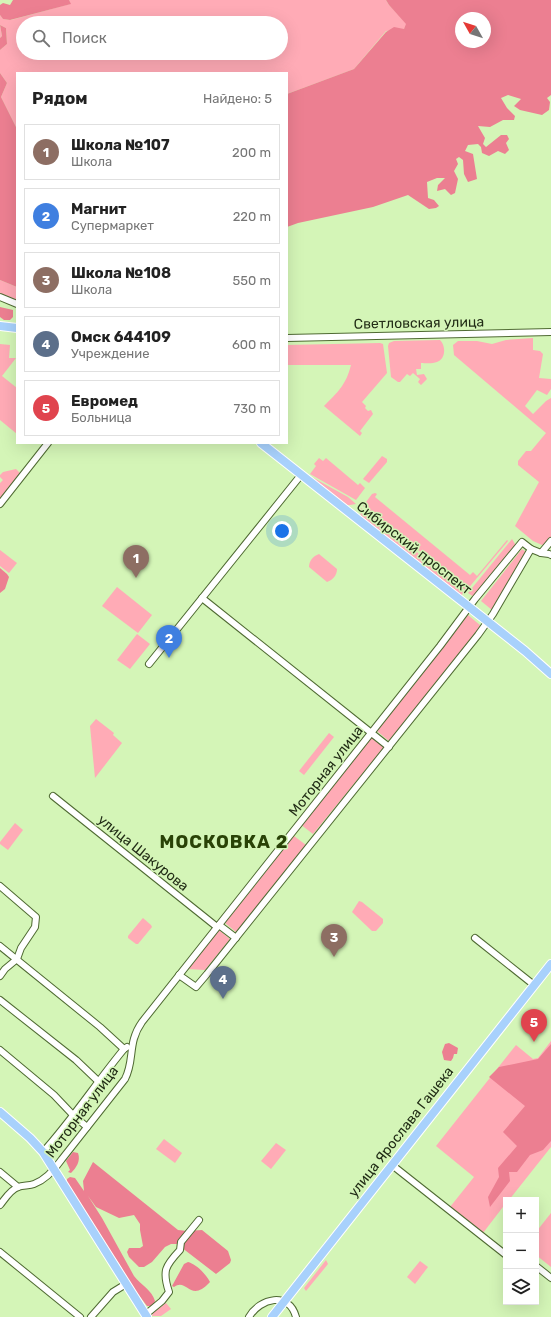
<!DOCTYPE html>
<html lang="ru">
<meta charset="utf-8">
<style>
:root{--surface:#fff;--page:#f6f6f6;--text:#222;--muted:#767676;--line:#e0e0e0;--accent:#1a73e8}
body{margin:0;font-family:Rubik,sans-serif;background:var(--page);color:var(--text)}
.controls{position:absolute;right:12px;bottom:12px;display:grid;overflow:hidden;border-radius:0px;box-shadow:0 4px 16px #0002}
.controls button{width:36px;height:36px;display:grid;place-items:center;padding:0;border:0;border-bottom:1px solid var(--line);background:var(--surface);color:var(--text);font:20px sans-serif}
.compass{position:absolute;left:455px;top:12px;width:36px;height:36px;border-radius:50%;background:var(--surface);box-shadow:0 4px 16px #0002;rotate:309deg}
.you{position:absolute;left:282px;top:531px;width:14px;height:14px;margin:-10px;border:3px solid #fff;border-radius:50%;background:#1a73e8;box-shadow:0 0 0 6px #1a73e833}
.badge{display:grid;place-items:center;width:26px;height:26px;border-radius:50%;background:var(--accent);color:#fff;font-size:13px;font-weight:700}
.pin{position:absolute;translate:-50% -33px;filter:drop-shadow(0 1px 2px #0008)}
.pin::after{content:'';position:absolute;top:21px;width:14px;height:12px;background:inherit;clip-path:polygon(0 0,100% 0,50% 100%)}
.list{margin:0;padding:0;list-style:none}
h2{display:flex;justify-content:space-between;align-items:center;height:52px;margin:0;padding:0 16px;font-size:17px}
h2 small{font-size:13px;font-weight:400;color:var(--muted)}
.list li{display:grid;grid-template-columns:26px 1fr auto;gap:12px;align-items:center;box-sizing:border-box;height:56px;margin:0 8px 8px;padding:0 8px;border:1px solid var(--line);border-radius:0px}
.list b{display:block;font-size:15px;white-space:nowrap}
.list p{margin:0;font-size:13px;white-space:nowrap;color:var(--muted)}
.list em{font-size:13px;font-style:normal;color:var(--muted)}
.icon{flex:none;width:22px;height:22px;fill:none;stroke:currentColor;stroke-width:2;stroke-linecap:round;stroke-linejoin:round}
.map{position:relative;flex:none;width:551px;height:1317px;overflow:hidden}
.search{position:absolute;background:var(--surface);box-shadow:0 4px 16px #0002;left:16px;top:16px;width:272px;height:44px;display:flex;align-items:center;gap:10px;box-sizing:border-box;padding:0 14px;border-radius:22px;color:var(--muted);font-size:15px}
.panel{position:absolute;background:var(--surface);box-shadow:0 4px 16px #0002;left:16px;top:72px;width:272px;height:372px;border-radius:0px}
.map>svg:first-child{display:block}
.green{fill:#ffabb6;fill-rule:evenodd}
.forest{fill:#ec7f91;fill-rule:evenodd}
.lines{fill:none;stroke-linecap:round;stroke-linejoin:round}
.minor-casing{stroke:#4f6a32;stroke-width:8}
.major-casing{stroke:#fff;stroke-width:10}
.minor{stroke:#fff;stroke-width:6}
.major{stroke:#a8d1fc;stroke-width:8}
.labels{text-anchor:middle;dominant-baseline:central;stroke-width:3;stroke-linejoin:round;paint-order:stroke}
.street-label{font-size:14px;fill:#222d16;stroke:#d4f5b7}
.district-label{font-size:18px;font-weight:bold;letter-spacing:1px;fill:#294206;stroke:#d4f5b7}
</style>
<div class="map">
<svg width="551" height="1317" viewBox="0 0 551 1317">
<rect width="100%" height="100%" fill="#d4f5b7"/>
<g class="green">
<path d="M69,0h317l3,5 18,19 -3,5 -18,2 -32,38 -67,25v-21h-270v56l-16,-32 6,-14 -7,-10v-23l7,-6 -1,-16 -6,-3 2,11 -2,2v-23l3,4 8,1 59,-16zM23,23h258v30h-258z"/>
<path d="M0,280l17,7v14l-17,-6z"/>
<path d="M533,338v12l7,1 3,3 -4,24 12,1v10l-4,6 -10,-5 -12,16 8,8 13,-13 5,-3v141l-3,4 -6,2 -9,-4 -18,-15 24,-44 -21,-17v-4l8,-10h5l15,-18 -92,-78 -1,-10 5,-4h19l15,3 14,-4z"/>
<path d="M440,340c6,6 6,19 -3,22 -5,2 -12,1 -16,1v6h-5l1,6 7,-1 3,5 -6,6 -3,-3 2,-3 -7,-6 -3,3 -3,-2 -7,8h-2l-7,-5 -3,-31 1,-3 5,-2z"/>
<path d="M380,343l3,1 4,29 -25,29 4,4 -1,2 3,3 3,-1 2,4 -13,17 2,2 -2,3 -36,-30c14,-14 22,-21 27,-41h-64v-20z"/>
<path d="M0,344l10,1 -1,13h7l-14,18 15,12v46l-17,-14z"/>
<path d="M382,456l5,3v3l-18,21 -6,-4z"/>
<path d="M319,458l4,3 3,-3 32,27 2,-2 5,5 -9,12 -46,-26 6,-8 -2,-2z"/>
<path d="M16,469l4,4v3l-20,25v-18l3,-3 -3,-3v-2l3,-3z"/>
<path d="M310,476l38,21 8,7 -6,1h-3l-23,-18 -13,-8 -2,-2z"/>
<path d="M375,493l2,1 -2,3 95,78 3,-3 4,4 30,-36 1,1 -42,50 -14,-14 -89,-71 9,-12z"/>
<path d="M361,508l86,68 17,16 -3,4 -99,-79 -2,-4z"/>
<path d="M512,539l3,5v3l-41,50 -6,-4z"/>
<path d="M522,549l4,3 -34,58 -11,-9z"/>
<path d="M0,550l17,13 -8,10 -9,-7z"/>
<path d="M319,554l18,15c0,6 -4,11 -10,13l-18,-15c0,-6 4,-11 10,-13z"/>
<path d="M117,587l35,28 -14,18 -36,-27z"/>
<path d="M468,615l13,11 -92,115 -12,-10z"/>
<path d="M137,634l13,10 -20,25 -13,-9z"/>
<path d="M96,719l18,14 -1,2 9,8 -27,35 -5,-52z"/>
<path d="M329,733l5,4 -30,38 -5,-4z"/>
<path d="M372,735l13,11 -72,88 -13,-10z"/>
<path d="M15,823l8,7 -15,20 -8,-6v-2z"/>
<path d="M294,836l12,9 -70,87 -11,-9z"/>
<path d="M359,901l3,1 21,17v4l-7,8h-4l-20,-19z"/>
<path d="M143,918l8,7 1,2 -14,17h-2l-8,-6v-2l14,-17z"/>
<path d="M219,930l11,9 -25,31 -17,-1z"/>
<path d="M551,1041v106l-42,53h-3v3l-23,30 -33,-26 24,-30 -38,-31 80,-101 17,14 5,-1z"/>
<path d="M164,1139l18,14 -7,10 -19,-14z"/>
<path d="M276,1143l10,7 -15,19 -10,-8z"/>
<path d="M551,1213v54l-15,-12v-23z"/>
<path d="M326,1260l2,4 -22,27 -2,-3z"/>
<path d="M420,1261l8,6 -13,17 -8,-7z"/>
<path d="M166,1303l5,6 -10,7h-9l1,-3z"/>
</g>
<g class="forest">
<path d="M13,0h56l2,4 -61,16 -7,-1 -3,-4v-10l3,-2 7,2z"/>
<path d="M386,0h165v95l-4,3 3,4 -1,8 -7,5 -22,-5 -6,-4 7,-7 -13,-4 -7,3 6,10 8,8 -1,4h-11l-13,7 -12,-1 7,12 -2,6 3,3 15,-12h6l2,4 -3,4 3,7 -4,4 -7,-3 -9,5 -7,-3 -1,-6 -3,-3 -10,1 -3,6 8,3 4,25 -9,3 -4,-8 -1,-14 -4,-3 -3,2 2,5 -4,7 4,8 -3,14 -4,2 -6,-6 -8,2 1,-6 7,-7h-8l-10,4 1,16 6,2 5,6 -3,2 -7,1 -21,-14 -35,12 -75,16 -11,4v-133l67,-25 32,-37 8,-5 10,2 2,-5 -17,-19zM461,18h24v24h-24z"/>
<path d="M0,25l6,3 1,16 -7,6v-12l2,-2z"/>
<path d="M0,73l7,10 -6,14 16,32v158l-17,-7z"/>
<path d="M0,307l13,3v7l-3,3h-6l-4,-3z"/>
<path d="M0,568l7,6 2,3 -4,12 -5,4z"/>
<path d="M449,1043l9,5 -1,6h-3l-1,4 -2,3 -7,-1 -2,-8 3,-8z"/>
<path d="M551,1044v97l-8,9 -13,5 -13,17h-8l1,9 -20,26 -2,-10 11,-20 -1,-9 19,-22 -14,-14 22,-26 -36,-29 10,-10 39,-8z"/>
<path d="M73,1152l5,1c3,8 -2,15 -7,20l-3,-1 2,-2 -4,-9z"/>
<path d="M93,1162l85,68 9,1 15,-1 26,21 3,9 -1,3 -14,11 -39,-30h-6l-6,3 -13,15 -8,5h-5l-10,-10 -2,-5 2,-4h11l3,-2 -3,-16v-6l-6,-9 -15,3 -23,-11 -8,-11 14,22 32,58c7,9 18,14 21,25l-2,5h-6c-6,-8 -12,-16 -18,-24 -5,-8 -9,-20 -16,-26l-46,-73v-4l3,-2 5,1 9,13 -1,-10z"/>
<path d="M188,1262c8,2 18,12 22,20 -20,22 -23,-5 -36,5l-2,-1 12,-22z"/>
</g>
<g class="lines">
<defs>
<g id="minor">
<path d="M0,297l17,7"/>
<path d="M287,338l264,-6"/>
<path d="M0,504l48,-61"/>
<path d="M541,553l8,1 2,1"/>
<path d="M202,598l187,149"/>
<path d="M149,664l152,-189"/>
<path d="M53,796l164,131"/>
<path d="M0,886l36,31 -1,10 -14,21 -4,11 -12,10 -5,7"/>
<path d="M219,925l17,13"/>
<path d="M475,938l59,47"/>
<path d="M0,946l100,81 24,22"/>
<path d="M179,975l17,12 11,-13 271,-339 15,-21 38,-65"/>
<path d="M0,1000l76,60 22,21"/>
<path d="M0,1050l54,45 19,20 14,12"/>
<path d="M43,1152c29,-32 53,-69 81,-103l3,-2"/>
<path d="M392,1165l114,90"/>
<path d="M0,1172l18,15"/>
<path d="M0,1205c5,-6 10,-15 18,-18 5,-2 11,-1 16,-3 11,-4 21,-15 28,-25l63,-80c10,-19 2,-36 17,-57l298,-376 35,-47 47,-57 9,7 10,4 10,-12"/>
<path d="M0,1252l80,65"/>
<path d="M536,1266l15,12"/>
<path d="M145,1315l17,-14 7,-9c-7,-21 -4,-26 11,-42l1,-8 18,-22"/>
<path d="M91,1317l22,-25 13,-8"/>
<path d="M249,1317c11,-19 40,-26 47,0"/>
</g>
<g id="major">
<path d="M0,326l17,2"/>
<path d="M261,443l264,208 26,23"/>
<path d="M0,1112l30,26 13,14 104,165"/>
<path d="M272,1317l279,-353"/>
</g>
</defs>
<use href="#minor" class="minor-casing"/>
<use href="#major" class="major-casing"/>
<use href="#minor" class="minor"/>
<use href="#major" class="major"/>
</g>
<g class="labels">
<g class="street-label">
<text transform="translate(419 323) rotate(-1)">Светловская улица</text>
<text transform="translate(414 548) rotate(38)">Сибирский проспект</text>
<text transform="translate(326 771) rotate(-52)">Моторная улица</text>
<text transform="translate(143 853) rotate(39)">улица Шакурова</text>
<text transform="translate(82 1112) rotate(-53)">Моторная улица</text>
<text transform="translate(401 1132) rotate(-52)">улица Ярослава Гашека</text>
</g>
<g class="district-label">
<text x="224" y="842">МОСКОВКА 2</text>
</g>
</g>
</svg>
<div class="controls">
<button>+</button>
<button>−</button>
<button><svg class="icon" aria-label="layers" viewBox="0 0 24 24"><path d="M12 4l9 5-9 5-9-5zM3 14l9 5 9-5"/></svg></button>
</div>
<svg class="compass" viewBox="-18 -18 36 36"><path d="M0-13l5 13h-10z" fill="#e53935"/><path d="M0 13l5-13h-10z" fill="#767676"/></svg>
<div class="you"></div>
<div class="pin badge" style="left:136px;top:578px;background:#8d6e63">1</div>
<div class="pin badge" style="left:169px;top:658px;background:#3f7fe0">2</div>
<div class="pin badge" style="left:334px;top:957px;background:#8d6e63">3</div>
<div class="pin badge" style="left:223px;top:999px;background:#5c6f8a">4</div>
<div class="pin badge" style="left:534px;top:1042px;background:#e0444e">5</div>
<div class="search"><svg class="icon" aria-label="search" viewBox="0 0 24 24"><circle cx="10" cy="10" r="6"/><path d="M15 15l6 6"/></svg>Поиск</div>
<section class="panel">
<h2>Рядом<small>Найдено: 5</small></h2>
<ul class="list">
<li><span class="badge" style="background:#8d6e63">1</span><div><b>Школа №107</b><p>Школа</p></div><em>200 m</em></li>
<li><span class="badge" style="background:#3f7fe0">2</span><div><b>Магнит</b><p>Супермаркет</p></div><em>220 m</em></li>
<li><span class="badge" style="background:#8d6e63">3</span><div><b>Школа №108</b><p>Школа</p></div><em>550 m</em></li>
<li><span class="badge" style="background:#5c6f8a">4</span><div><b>Омск 644109</b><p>Учреждение</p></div><em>600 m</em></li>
<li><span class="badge" style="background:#e0444e">5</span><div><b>Евромед</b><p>Больница</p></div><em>730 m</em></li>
</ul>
</section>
</div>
